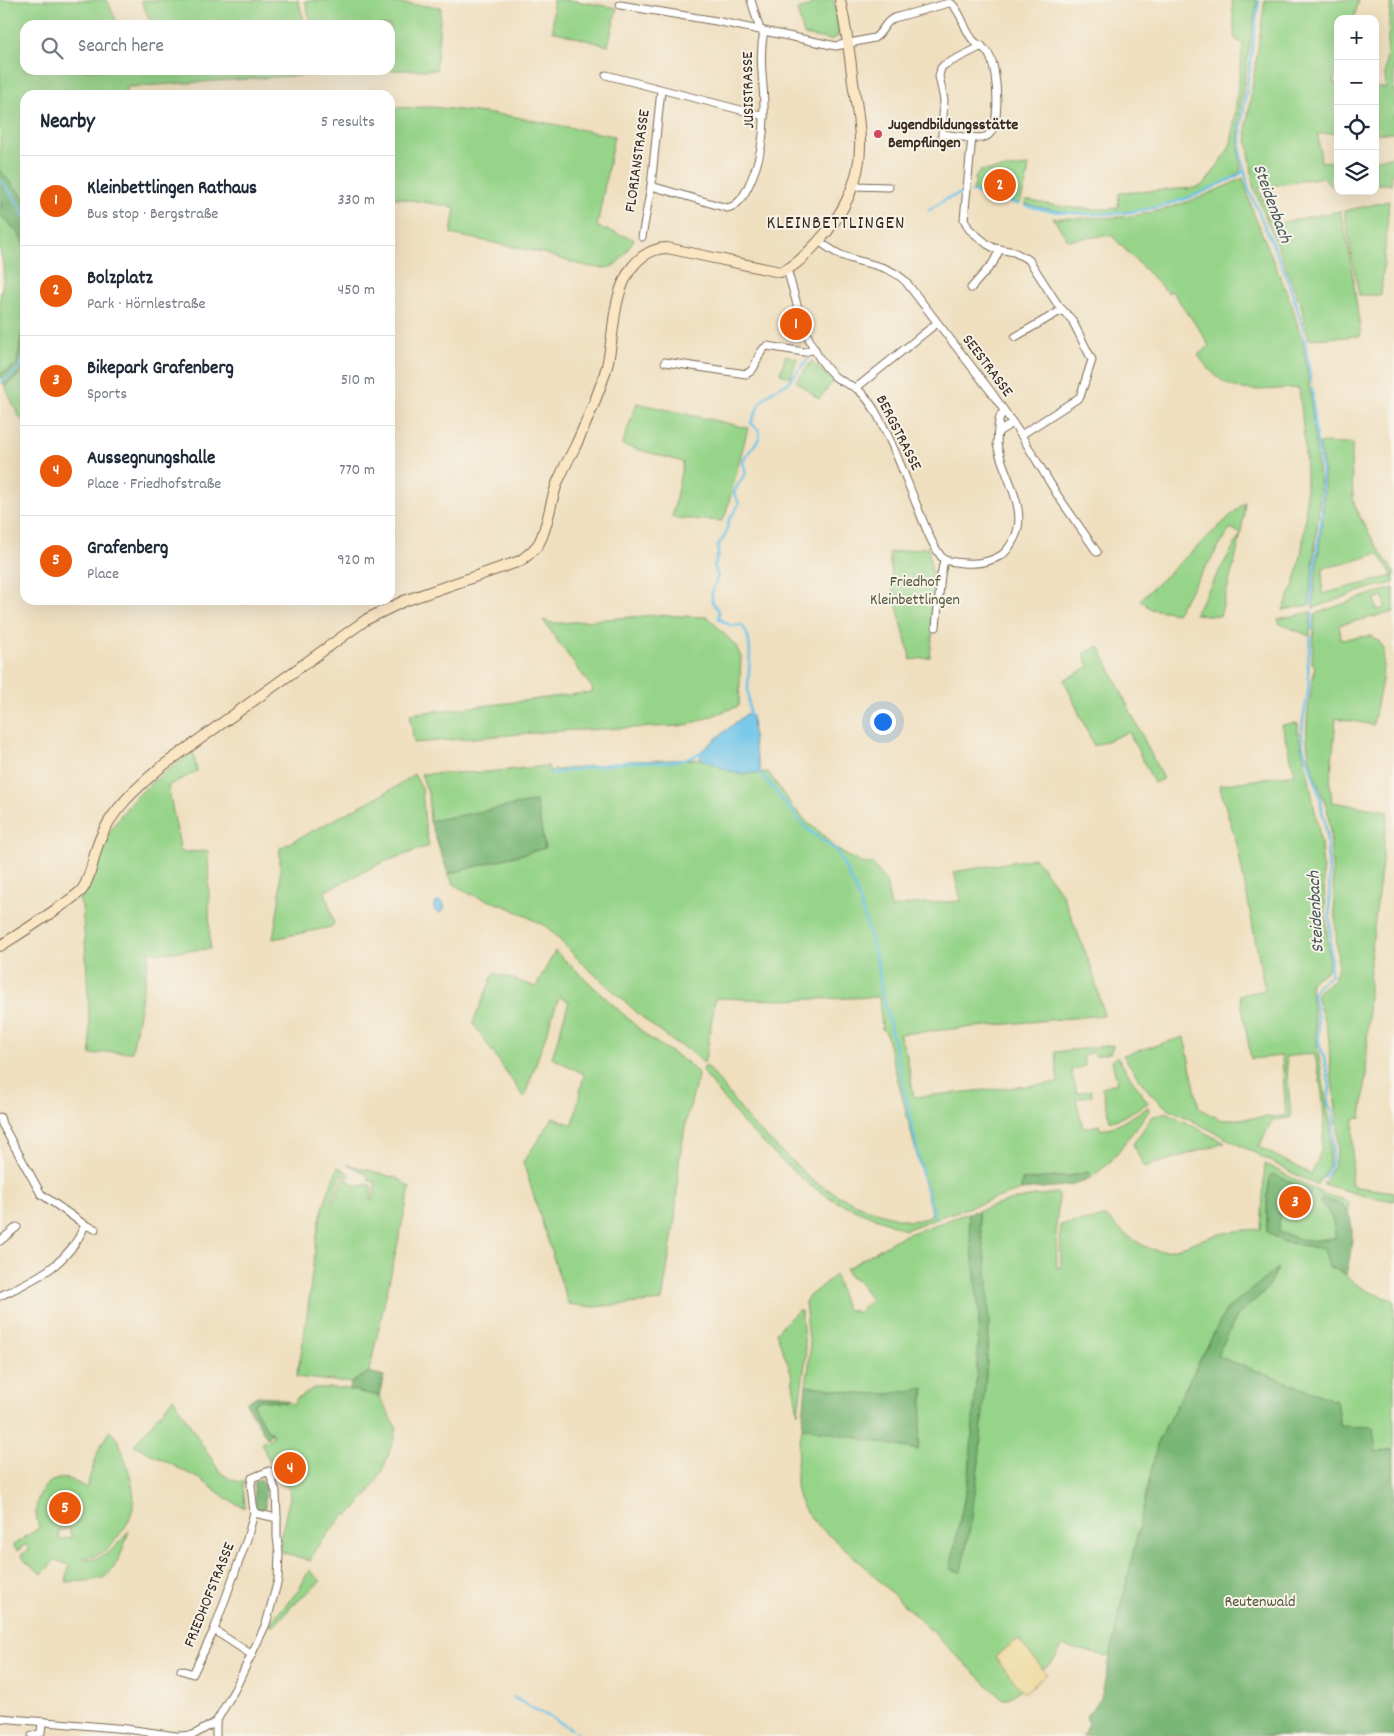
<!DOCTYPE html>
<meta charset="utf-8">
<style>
:root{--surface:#fff;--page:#f2f2f3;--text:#1f2937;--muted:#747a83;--line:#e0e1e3;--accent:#ea580c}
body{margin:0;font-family:Dekko,sans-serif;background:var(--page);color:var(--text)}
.controls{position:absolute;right:15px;top:15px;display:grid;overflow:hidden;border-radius:10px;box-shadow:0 5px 20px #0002}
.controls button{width:45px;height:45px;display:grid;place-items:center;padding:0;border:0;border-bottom:1px solid var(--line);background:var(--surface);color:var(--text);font:25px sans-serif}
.you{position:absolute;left:882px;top:721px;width:18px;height:18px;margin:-12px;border:4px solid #fff;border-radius:50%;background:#1a73e8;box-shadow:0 0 0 8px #1a73e833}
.badge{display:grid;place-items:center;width:32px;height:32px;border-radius:50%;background:var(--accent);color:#fff;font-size:16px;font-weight:700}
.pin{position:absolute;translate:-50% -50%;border:2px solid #fff;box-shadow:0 1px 5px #0006}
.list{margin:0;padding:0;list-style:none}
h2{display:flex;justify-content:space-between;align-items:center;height:65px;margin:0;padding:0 20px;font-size:21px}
h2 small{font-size:16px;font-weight:400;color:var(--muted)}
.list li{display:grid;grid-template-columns:32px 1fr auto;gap:15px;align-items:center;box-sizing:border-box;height:90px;padding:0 20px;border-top:1px solid var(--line)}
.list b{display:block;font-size:19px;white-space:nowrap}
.list p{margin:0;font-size:16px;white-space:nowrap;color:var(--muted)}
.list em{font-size:16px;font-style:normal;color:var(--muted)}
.icon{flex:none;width:28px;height:28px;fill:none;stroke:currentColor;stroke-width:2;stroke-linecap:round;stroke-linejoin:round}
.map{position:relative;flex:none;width:1394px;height:1736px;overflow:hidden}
.search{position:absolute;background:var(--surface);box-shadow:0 5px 20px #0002;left:20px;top:20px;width:375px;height:55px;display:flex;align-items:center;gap:12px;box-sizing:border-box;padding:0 18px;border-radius:15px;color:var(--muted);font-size:19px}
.panel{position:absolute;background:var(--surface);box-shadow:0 5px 20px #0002;left:20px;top:90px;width:375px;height:515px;border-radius:15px}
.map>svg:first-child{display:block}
.green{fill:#96d489;stroke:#687f54;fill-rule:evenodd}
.forest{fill:#78b675;stroke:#5a704a}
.sand{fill:#eeda9e;stroke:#94825e}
.water{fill:#6cc4e9;stroke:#547784}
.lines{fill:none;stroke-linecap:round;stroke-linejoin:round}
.stream{stroke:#6cc4e9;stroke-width:2.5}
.street-casing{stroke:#7a6956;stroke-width:9}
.secondary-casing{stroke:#7a6956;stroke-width:12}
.street{stroke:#fff;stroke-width:7}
.secondary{stroke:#fbe6c4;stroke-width:10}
.poi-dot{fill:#d1495b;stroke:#f7f3e8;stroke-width:2}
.labels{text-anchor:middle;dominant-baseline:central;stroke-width:4;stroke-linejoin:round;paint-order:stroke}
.street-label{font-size:16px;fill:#3b2a1e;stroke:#f7f3e8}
.poi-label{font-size:16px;font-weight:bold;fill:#3b2a1e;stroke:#f7f3e8;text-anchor:start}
.park-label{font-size:16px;fill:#525439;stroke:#f7f3e8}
.water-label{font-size:18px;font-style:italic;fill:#4a585b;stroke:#f7f3e8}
.quarter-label{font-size:19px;letter-spacing:1px;fill:#3b2a1e;stroke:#f7f3e8}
</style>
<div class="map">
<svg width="1394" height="1736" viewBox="0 0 1394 1736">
<rect width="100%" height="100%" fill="#f7f3e8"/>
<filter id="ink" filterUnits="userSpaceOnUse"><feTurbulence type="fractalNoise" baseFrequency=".02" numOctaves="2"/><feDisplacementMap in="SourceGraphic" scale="10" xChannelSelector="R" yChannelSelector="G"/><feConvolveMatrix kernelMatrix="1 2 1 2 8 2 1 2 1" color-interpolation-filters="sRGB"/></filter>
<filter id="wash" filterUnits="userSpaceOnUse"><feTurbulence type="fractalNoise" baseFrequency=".0096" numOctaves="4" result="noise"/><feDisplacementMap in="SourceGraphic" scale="20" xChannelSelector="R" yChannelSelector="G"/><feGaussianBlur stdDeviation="1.12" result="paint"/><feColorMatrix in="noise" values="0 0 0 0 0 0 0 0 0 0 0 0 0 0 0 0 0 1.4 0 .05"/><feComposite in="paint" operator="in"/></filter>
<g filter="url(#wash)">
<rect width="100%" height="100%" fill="#efdfbf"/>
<g class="green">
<path d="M0,0h107l11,25h-93v45h310l2,3 -210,14 -1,8h-101v103l-25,-27z"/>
<path d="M141,0h157l7,25h-153z"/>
<path d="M319,0h41l81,7 -5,63c-29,0 -60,-1 -89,5l-4,-5h47v-45h-78l-7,-24z"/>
<path d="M553,0h17l47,8 -9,38 -55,-15z"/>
<path d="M823,0h11l5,32 -2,5 -6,3 -27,-5 -7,-25 12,-3v-2z"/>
<path d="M1232,0h25c-7,54 -24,117 -16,170 -7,9 -19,13 -29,18 -38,18 -84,28 -127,26 -20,-1 -40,-6 -60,-10l1,-4c31,6 60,12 92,8l1,-15 76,-5 6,-2 5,-4 20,-28 5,-11 2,-11 10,-88 -8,-5z"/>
<path d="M1265,0h93l-4,19h-16v50l-5,14 5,1v49l-20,1 3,28 17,-1v25l-6,1 -9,-10 -64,11 14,36 67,-13 9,39 12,86 -52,3 -7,-31 -48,-120 -8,-58z"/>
<path d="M1391,0h3v133h-19v-46l11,1 -1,-14z"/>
<path d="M433,107l77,9 104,20 -17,91 37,12c-6,9 -13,25 -24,28 -18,5 -54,-11 -72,-15 -29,-6 -58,-12 -87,-18l4,-27 -64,-10 -1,-89z"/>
<path d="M1394,157v16l-2,1 -1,10h-16v-25z"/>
<path d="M1029,166l-2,13 -7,25 -47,-13 3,-16 3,-1 1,-3z"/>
<path d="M1243,178l10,34 38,91 12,41 6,39 11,106 -1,18 -10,98 -26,5c4,-10 10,-21 13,-32 16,-62 10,-127 3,-190 -49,1 -69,12 -101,-33l11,-9 -8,-14 -29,-41 -4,2 -57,-58 -43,5 -15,-22c28,0 57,1 85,-3 36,-6 72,-21 105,-37z"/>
<path d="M1389,201l-8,94h-22l-15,-84z"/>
<path d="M0,202l2,1 -1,12 17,17 7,15v68l-8,49 -17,11v-78l4,-18 -1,-17 -3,-11z"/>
<path d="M786,355l11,4 -6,18 -11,-3z"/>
<path d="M812,361l21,21 -14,17 -23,-18z"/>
<path d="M25,370v54l-7,-9 -13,-29z"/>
<path d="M637,403l111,25 -22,85 -4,8 -50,-3 11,-56 -61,-17z"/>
<path d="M1319,443l34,1 -2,15 2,39 3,12 19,34 19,28v11l-21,4 -60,21c2,-45 13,-89 11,-134 -1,-10 -3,-21 -5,-31zM1378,553l15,23 -71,18 1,-26 28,-6z"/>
<path d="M1245,502c-3,39 -15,76 -25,114l-26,-2 47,-80 -10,-6 -55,85 -25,-4 -11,-9z"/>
<path d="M928,547l8,53 -6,57 -19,3 -17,-65 -5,-42z"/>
<path d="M1394,588v24l-55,13 2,14 30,-3 7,4 6,9 -2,31 -9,45 -37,-7 -6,65 2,19 56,9 -18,151 -4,116 -5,40 -7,1 -3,65 5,3 38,5v9l-29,-5 -42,-12c26,-29 11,-83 7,-118 -1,-11 0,-24 -2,-34 -4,-13 -9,-25 -12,-37 12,-15 19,-8 22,-31l-9,-148c-6,-23 -18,-44 -21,-67 -4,-27 3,-56 7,-83l-3,-3 3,-49 50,-18zM1384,597l1,11 -8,2 -2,-11z"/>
<path d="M1311,612l-1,24 -30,-12 -2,-5z"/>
<path d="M654,615l54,2 28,29 5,11 -2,49 -49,18 -11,2 -123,5 -142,12 -4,-29 97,-11 85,-11 1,-3 -32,-43 -18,-26 9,3h9z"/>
<path d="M1099,646l64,133 -9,4 -25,-51 -35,14 -30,-66 25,-13 -5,-13z"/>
<path d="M1294,723l4,1v9l10,40 13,71 8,116 -1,10 -18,12 8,70 13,77 -2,36 -5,10 -8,10 -150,-78c-19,-13 -30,-33 -43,-52l61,-18 15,71 22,12 65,-4 -4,-60 -31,3 -11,-64 25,-5 -28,-146 -18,-59 76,-11 -13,-49zM1314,1053c9,36 18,87 -3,121l-52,-27 13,-27 19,-2 -5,-61z"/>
<path d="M193,752l4,19 -29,15 13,66 27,-1 2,98 -52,4 -8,-2 -18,101h-26l-15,3 -5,-100 -4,-48 -3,-8c18,-16 19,-44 30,-65 19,-36 51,-59 84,-82z"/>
<path d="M701,759l37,15 30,-2 25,35 16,17 13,10 14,15 24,14 13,1 13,18 5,26 21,-4 49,-3 -7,-29 81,-14 27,36 30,75 12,46 -205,19 8,22 7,41 144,-14 -3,-31 58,-7 -3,8 -15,3 -2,-4 -10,3 2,11 -14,4 6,23 14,-3 1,5 -16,4 7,29 16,-3 2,5 17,-5 30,-18 1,4 -39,51 -18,15 -3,-5 -20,4 -47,4 -1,10 -87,29 -29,11 -68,-28 -26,-16 -37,-32 -30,-30 -42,-53 2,-4h4l44,57 60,56 27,16 31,14 19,6 20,5 10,-1 13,-5 -46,-182 -4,-4 -3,-32 -98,3 -66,-2 -8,54 -3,11 -16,-14 -14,-7 -24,-18 -67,-60 -36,-37 -39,-20 -38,-13 -15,-9 -7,-11 97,-26 -9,-46 -106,19 -2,-28 -7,-19 66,-2 61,-6 1,5 82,-10z"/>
<path d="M414,774l8,15 3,36 4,21 -48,17 -56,28 9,33 -3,3 -58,12 7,-43v-48l118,-62z"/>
<path d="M555,951l93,86 38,25 11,10 1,4 -12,45 -7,41 -4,57 -13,82 -69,6 -25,-3 -45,-142 30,-44 20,7 11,-51 -32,-16 17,-57 -10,-4 -35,101 -51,-75 21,-50 42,14z"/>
<path d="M1117,1057l31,46 -29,16 -8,2 -1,-1 -8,-33 15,-4 -5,-23z"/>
<path d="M1166,1112l59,31 -81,24 -11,-23 19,-27z"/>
<path d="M347,1164l52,15 11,9 -41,184 -18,11 -55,-6c12,-48 14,-99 22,-148 4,-21 12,-43 20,-62l12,7 -1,4 -8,-3 -9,25 2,1 9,-23 7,3 1,3 12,2 3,-2 6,2 -1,12 2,1 3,-16 -7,-3 -2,-6z"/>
<path d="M1265,1164l57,29 27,9 -2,10 -4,-6 -21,-8 -2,5c12,9 14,21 16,35l-29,3 -31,-7 -6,-58 -3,21v35l17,10 40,7 5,18c11,3 12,5 21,12 11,10 30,18 44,21v149l-18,3 -36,-26 -4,-25 -119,-45 20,-40 30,-27 11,-20 -52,41 -68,131 -48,216 -47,-11 -10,15 -10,8 -25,-30 -23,18 26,32 -13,10h-6l-154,-148c-20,-17 -50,-37 -52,-66 -1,-19 4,-39 6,-58l116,23 6,-61 -36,5 -32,-1 -50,-8 3,-19 1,-18 -5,-46 3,-5 27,-22 11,34 12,3 13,-12 -12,-18 -9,-5 -4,-8 54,-32 68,-24 11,100 -2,55 -8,107 -19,94 11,3 10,-49 8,-62 10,-126 -1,-56 -10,-68c28,-10 50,-15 79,-18l2,3 -3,30 1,42 4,-1 -1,-42 46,-8c12,12 37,33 55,34 11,1 38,-11 51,-15 17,-5 32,-6 49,-7z"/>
<path d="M798,1310l3,1 5,45 -8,57 -7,-41 -15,-40z"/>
<path d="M314,1388h28l37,8 18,33c-13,40 -18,56 -49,87l-3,-2 -30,36 -5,11 -28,-9 -2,-13 10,-42 -1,-9 -10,-6 -18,-39 13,-7 -6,-5 -15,-26 7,-5 27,3v-2l7,4 2,-6z"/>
<path d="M173,1398l46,73c9,8 16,11 28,11l1,2h-5l2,23h-2l-14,-7 -26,-19 -69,-36z"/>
<path d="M109,1431c11,8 12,17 16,29 11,34 15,50 -9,79 -9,12 -17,18 -32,18l-1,3c24,0 32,-13 46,-29 -5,14 -12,41 -27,47 -11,4 -25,3 -36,4l3,-16 -2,-2 -12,-4 -13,14 -16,-12 -5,-7 8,-6 -3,-5 -9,7 -4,-6 26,-17c-1,-5 -3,-10 -3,-15 0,-21 13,-40 37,-33 4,2 9,6 13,8l13,-39zM69,1528l2,9 -11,3 -2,-9z"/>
<path d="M309,1570l12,11 -28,24 -19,21 -6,-1 31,-35z"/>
</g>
<g class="forest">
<path d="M0,171l25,27v49l-7,-15 -18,-17 2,-12 -2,-1z"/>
<path d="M25,315v53l-20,18 -5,-11 17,-11z"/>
<path d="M536,801l9,47 -97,26 -18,-53z"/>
<path d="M1089,1172l3,5 -18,8 -53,5 1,-10 47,-4z"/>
<path d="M1273,1174l38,17 -2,7 -26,-8 -3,4 -1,38 28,9 28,-3c0,-14 -3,-26 -15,-35l2,-5c6,3 17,4 22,9 14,14 6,51 2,68l-5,-4 -12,-4 -5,-18 -40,-7 -17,-10v-35l3,-21z"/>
<path d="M978,1211l10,68 1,56 -10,126 -8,62 -10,49 -11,-3 19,-94 8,-107 2,-55 -11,-100z"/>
<path d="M1278,1268l-11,21 -30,27 -20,40 119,45 4,25 33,1 3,25 18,-3v287h-312l7,-12 -3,-8 15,-18 57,-257 68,-131z"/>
<path d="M369,1372l15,4 -5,20 -29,-6 1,-7z"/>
<path d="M806,1385l50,8 32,1 36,-6 -6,62 -116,-23z"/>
<path d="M257,1396l16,1 14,4v2l-27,-3 -7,5 15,26 4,2 -5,5 -21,-35z"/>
<path d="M261,1479l4,11v22l-7,-3 -2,-2 -2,-22 2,-4z"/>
</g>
<path class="sand" d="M1018,1639l29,35 -23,19 -29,-36z"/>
<g class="water">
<path d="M746,714h4l2,2 2,31 7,26 -23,1 -37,-15 -1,-7z"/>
<circle cx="439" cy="907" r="5.5"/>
</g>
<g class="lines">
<g class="stream">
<path d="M1259,0l-18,128v28l8,34 37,85 9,26 8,27 8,54"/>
<path d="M0,180l14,17 11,20"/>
<path d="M972,192l46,12"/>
<path d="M1026,206c66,15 126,10 188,-19 10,-5 21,-8 30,-16"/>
<path d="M929,210l17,-11 19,-7"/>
<path d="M0,383c12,-8 22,-14 25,-28"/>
<path d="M1311,604l3,-32 8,-57v-40l-8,-53 -2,-35"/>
<path d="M1312,629v-17"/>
<path d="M1311,637c-1,9 -2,18 -3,27 0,6 1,12 1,19 -1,23 -15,54 -1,76l13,41v8l4,13 2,20 2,30 2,104 -13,10 -5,9 4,20 2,29 5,15 6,29 -2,17 5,8 1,12 -2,37 -3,10 -5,7"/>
<path d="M750,717c-1,-9 -2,-19 -2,-28 0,-20 7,-47 -6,-64 -10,2 -15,0 -23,-7v-7l-7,-9v-10l6,-16 -4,-10 4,-11v-10c10,-11 7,-13 11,-25 3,-8 7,-6 10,-17l-5,-9c2,-9 8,-14 12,-22l-3,-10c4,-10 13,-16 17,-26l-2,-7 -7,-6 8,-18 7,-9 14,-10 7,-2 21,-25"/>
<path d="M759,771l39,48 9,10 30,22 20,41 21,72 4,28 13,55 28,131 11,38"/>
<path d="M549,774c27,-4 54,-10 81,-12 25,-1 49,4 72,-10"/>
<path d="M513,1697c19,12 39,20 58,32"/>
<path d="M576,1732l3,4"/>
</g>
</g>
</g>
<g filter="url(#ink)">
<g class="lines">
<defs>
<g id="street">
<path d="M751,0l9,30"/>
<path d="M620,5l96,16 120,25 38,-8c9,-5 10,-16 20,-20l55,-15 3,1c10,9 12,26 21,36 7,8 13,6 18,19 6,14 11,68 -4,77 -9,5 -35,-1 -45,-2l2,-34 -5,-24 2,-8 3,-3 38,-19"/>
<path d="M606,75l158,41"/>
<path d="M972,137l-8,82 5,10 18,15 7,4 20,4 15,8 29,45 14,15 20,40 -12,37 -59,38"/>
<path d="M651,186l76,22c11,-2 16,-11 21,-21 12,-25 17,-51 16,-79 0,-28 -6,-49 0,-77"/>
<path d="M853,186l36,1"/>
<path d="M642,237l9,-51 10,-96"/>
<path d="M819,241c9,7 19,14 30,17 21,7 42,8 57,24l86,111 29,42 37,61 39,56"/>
<path d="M787,269c11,37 18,79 47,107 6,5 13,8 20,11 9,5 15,14 20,22 18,31 30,65 43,97 8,19 14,39 27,54"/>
<path d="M971,288l22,-25 7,-14"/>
<path d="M1015,337l47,-27"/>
<path d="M665,362l81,12c13,-5 9,-21 21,-28l37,6 11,-3"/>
<path d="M856,388l81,-65"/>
<path d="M998,432l15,-9"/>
<path d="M944,560c19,4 38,6 56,-4 7,-4 10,-10 14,-17 16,-29 -12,-66 -17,-95 0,-5 1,-11 1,-16 1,-7 1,-12 6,-17"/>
<path d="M936,627l5,-52 3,-15"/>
<path d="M0,1117l2,7 39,70 44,31 10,4"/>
<path d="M0,1241l17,-14"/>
<path d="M0,1296c37,-18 68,-31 85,-71"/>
<path d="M214,1630l38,25"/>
<path d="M181,1670l12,4 21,-44 33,-91 7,-26 -3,-28 1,-7 17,-7 7,21 1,26"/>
<path d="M0,1718l127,11 49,7"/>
<path d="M32,1736l9,-3 1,-12"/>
<path d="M179,1736l14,-1 23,-13"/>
<path d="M216,1736v-14l19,-33 31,-65 12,-44 1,-27 -2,-16v-19l-23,-5"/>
</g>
<path id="secondary" d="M0,946c21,-13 41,-26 61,-40 7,-5 15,-10 21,-16 10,-14 11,-35 18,-51 12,-30 37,-51 61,-72l206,-148 37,-18 116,-40c7,-5 14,-10 19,-18 10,-19 11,-42 19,-62 5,-11 11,-23 17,-34 12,-26 24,-53 32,-81 7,-29 5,-62 19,-89 8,-16 23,-29 41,-29l113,24c16,-5 27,-19 38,-30 25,-27 43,-62 42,-99 0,-20 -4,-41 -7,-61 -3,-27 -7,-55 -13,-82"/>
</defs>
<use href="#street" class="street-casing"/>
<use href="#secondary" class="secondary-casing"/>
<use href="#street" class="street"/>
<use href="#secondary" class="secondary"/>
</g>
</g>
<circle class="poi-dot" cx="878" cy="134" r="5"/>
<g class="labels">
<g class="street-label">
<text transform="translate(749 90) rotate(-91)">JUSISTRASSE</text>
<text transform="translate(638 161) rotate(-82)">FLORIANSTRASSE</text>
<text transform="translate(987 366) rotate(53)">SEESTRASSE</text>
<text transform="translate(898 433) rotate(63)">BERGSTRASSE</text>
<text transform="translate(210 1595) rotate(-68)">FRIEDHOFSTRASSE</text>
</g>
<g class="poi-label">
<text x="888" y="125">Jugendbildungsstätte<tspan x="888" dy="18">Bempflingen</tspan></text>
</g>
<g class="park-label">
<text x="915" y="582">Friedhof<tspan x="915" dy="18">Kleinbettlingen</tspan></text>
<text x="1260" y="1602">Reutenwald</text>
</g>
<g class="water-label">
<text transform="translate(1271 204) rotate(70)">Steidenbach</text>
<text transform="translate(1317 912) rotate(-93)">Steidenbach</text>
</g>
<g class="quarter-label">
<text x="836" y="224">KLEINBETTLINGEN</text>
</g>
</g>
</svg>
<div class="controls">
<button>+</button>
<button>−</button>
<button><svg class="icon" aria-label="locate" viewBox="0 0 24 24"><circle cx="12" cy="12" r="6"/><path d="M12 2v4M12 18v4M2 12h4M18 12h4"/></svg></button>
<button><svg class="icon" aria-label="layers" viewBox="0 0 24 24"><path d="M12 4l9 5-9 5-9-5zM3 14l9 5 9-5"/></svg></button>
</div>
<div class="you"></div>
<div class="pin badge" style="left:796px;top:324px">1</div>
<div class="pin badge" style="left:1000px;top:185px">2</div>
<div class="pin badge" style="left:1295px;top:1202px">3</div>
<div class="pin badge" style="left:290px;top:1468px">4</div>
<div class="pin badge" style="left:65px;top:1508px">5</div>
<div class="search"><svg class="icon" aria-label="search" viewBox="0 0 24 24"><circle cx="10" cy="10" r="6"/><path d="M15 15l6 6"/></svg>Search here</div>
<section class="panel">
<h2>Nearby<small>5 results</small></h2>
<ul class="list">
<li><span class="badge">1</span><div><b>Kleinbettlingen Rathaus</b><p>Bus stop · Bergstraße</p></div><em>330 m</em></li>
<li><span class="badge">2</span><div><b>Bolzplatz</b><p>Park · Hörnlestraße</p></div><em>450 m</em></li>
<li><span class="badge">3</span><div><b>Bikepark Grafenberg</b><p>Sports</p></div><em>510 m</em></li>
<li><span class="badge">4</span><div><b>Aussegnungshalle</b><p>Place · Friedhofstraße</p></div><em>770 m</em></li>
<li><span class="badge">5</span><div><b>Grafenberg</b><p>Place</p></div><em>920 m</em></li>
</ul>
</section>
</div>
